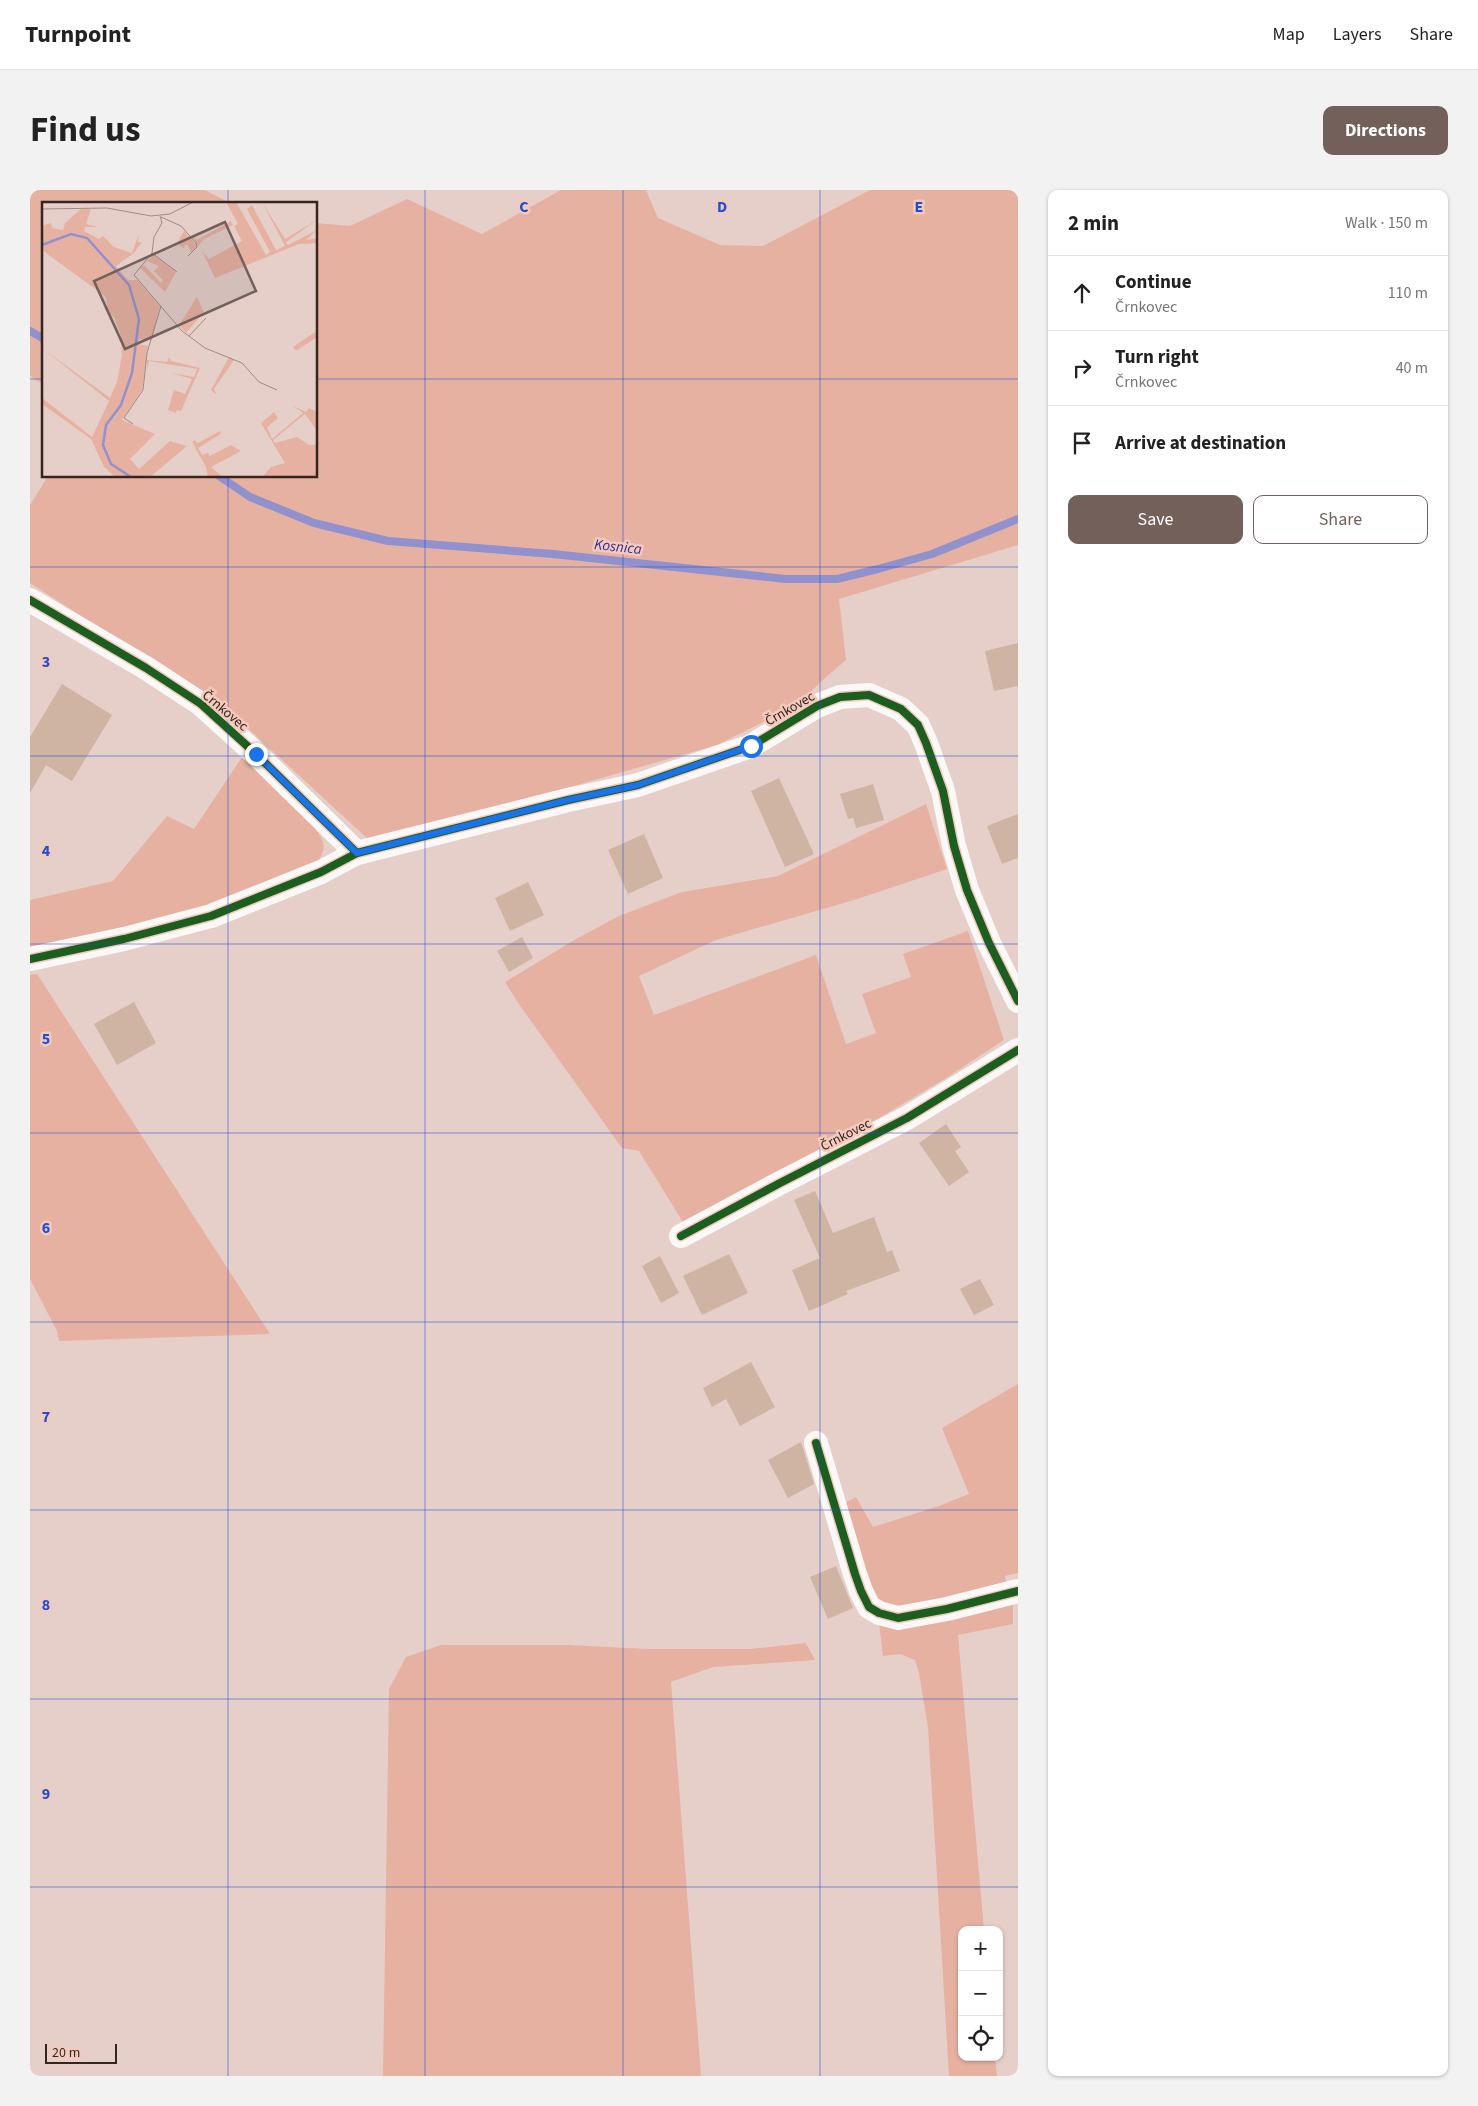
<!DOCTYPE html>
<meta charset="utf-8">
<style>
:root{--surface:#fff;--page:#f2f2f2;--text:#222;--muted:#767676;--line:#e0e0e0;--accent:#73605b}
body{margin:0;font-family:"Source Sans 3",sans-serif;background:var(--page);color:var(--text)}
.controls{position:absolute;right:15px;bottom:15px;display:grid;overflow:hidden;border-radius:10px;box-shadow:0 1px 4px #0004}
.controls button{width:45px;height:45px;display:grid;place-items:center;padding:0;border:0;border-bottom:1px solid var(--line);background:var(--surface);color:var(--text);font:25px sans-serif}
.scale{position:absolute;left:15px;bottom:12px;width:72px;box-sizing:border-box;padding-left:5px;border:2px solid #352520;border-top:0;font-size:14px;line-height:18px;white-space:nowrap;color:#352520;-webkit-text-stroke:4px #f3c9bc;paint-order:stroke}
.stop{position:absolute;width:15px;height:15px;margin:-11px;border:4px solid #1a73e8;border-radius:50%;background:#fff}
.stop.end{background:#1a73e8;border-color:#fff;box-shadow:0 1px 5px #0008}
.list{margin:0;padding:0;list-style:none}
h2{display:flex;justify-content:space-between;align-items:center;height:65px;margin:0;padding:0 20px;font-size:21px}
h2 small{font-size:16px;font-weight:400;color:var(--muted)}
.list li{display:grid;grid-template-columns:32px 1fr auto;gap:15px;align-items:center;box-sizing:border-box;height:75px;padding:0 20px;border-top:1px solid var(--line)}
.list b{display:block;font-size:19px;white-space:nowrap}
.list p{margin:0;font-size:16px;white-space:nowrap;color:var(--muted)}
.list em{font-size:16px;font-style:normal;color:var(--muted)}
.actions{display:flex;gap:10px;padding:15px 20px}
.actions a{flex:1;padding:11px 0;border:1px solid var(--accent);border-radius:10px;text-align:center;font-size:18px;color:var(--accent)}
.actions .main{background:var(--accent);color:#fff}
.icon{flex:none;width:28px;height:28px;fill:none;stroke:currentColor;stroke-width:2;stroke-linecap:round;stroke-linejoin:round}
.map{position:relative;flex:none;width:988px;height:1886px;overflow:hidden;border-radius:10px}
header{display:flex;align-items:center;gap:30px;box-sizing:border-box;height:70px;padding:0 25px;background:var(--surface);border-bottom:1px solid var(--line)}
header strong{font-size:24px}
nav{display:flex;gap:28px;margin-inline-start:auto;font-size:18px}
.intro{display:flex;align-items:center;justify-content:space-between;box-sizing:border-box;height:120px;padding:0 30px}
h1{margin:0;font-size:35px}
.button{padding:12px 22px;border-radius:10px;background:var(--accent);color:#fff;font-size:18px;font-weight:700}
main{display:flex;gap:30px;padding:0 30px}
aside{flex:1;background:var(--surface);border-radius:10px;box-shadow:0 1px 4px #0004}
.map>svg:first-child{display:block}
.green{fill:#e7b1a1}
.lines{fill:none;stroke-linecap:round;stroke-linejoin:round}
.stream{stroke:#9191ce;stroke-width:8}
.building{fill:#cfb4a4}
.minor{stroke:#fbf8f7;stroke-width:24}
.cycleway-casing{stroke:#f3c9bc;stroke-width:11}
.cycleway{stroke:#1b5e20;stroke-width:8}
.route{stroke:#1a73e8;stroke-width:6}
.grid{fill:none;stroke:#1d4ed8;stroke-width:1;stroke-opacity:0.55}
.labels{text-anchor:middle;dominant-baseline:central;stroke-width:5;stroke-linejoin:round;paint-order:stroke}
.street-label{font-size:14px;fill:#352520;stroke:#f3c9bc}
.water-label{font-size:15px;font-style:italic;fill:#332f98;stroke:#f3c9bc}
.inset-river{fill:none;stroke:#9191ce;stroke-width:2.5}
.inset-road{fill:none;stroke:#9f8b85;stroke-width:1}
.view{fill:#73605b;fill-opacity:0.15;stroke:#73605b;stroke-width:2.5}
.inset-edge{fill:none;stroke:#352520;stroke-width:2.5}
.grid-label{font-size:16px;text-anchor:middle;font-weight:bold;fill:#1d4ed8;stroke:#f3c9bc;stroke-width:5;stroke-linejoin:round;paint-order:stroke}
</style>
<header>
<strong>Turnpoint</strong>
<nav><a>Map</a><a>Layers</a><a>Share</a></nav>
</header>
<div class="intro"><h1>Find us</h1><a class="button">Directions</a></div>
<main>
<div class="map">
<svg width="988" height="1886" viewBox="0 0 988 1886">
<rect width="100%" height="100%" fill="#e6cfc9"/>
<g class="green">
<path d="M0,0h175l27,14h-188v181l-14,-9z"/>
<path d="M531,0h85l12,28 62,27 43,1 107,-56h148v355l-179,54 7,61 -21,18 -29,28 -79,39 -154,44 -194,51 -141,-130 -198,-127v-78l18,-29h268v-253l34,3 57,-27 75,35z"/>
<path d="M212,567l72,70c11,15 13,19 4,35l-115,46 -54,15 -119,24v-47l83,-19 54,-65 27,13z"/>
<path d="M896,614l21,65 -93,31 -138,40 -77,36 15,39 162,-60 30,89 30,-11 -14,-39 49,-17 -8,-23 65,-23 36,109 -58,38 -67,40 -196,104 -44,-71 -17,-3 -101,-141 -16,-25 71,-43 43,-23 63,-24 96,-16z"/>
<path d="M7,784l233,360 -211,7 -2,-10 -27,-52v-304z"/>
<path d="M988,1194v189l-13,3 2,11 -107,20 -23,-4 -36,-98 15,-8 17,30 66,-21 30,-12 -27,-66z"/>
<path d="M983,1412v22l-55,11 26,295h-22v127h33l2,19h-48l-21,-349 -9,-54 -4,-13 -15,-6 -17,2 -4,-32z"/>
<path d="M776,1453l9,17 -102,7 -42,15 30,394h-318l6,-387 17,-32 35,-12h127l78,4h105z"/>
</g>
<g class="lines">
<g class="stream">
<path d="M0,141l14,8"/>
<path d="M189,286l31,21 64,26 74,18 165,13 233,25h51l41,-10 54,-15 86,-35"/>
</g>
</g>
<g class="building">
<path d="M988,453v43l-24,5 -9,-40z"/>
<path d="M32,494l50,31 -40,66 -26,-16 -16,28v-56z"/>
<path d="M749,588l35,76 -29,13 -34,-76z"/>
<path d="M843,594l11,36 -28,8 -3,-10 -5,1 -8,-25z"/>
<path d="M988,624v44l-16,6 -15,-38z"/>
<path d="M614,644l19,44 -35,16 -20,-44z"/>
<path d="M498,692l16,33 -34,16 -15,-33z"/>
<path d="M492,747l11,21 -24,14 -12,-21z"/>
<path d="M104,812l22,41 -39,22 -23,-41z"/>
<path d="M916,934l15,23 -6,4 14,21 -20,14 -30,-43z"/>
<path d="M785,1001l18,42 41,-16 13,35 5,-2 8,21 -54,20 2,3 -39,17 -17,-41 28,-12 -26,-58z"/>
<path d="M699,1064l19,39 -46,22 -19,-39z"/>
<path d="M630,1066l19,37 -18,10 -19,-37z"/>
<path d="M950,1089l14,26 -20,10 -14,-26z"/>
<path d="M721,1172l24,45 -35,19 -14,-27 -14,8 -9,-19z"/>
<path d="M771,1252l13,42 -26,14 -20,-38z"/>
<path d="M806,1376l17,42 -25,11 -18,-42z"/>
</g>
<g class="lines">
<g class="minor">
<path d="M0,410l116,68 55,36 55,50 101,99"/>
<path d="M0,769l94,-20 87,-23 110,-44 36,-19 211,-53 70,-15 113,-39 66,-40 23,-9 29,-2 32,14 17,16 8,18 17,48 11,55 13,44 22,53 29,58"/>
<path d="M651,1046l99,-53 127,-65 111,-68"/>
<path d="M786,1253l39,131 6,17 8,16 10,6 19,5 49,-9 71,-18"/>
</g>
<defs>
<g id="cycleway">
<path d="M0,410l116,68 55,36 55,50 101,99"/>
<path d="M0,769l94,-20 87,-23 110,-44 36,-19 211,-53 70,-15 113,-39 66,-40 23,-9 29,-2 32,14 17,16 8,18 17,48 11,55 13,44 22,53 29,58"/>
<path d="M651,1046l99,-53 127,-65 111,-68"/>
<path d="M786,1253l39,131 6,17 8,16 10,6 19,5 49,-9 71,-18"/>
</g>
</defs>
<use href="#cycleway" class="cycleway-casing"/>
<use href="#cycleway" class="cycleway"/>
</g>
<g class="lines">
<path class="route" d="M226,564l101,99 211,-53 70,-15 113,-39"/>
</g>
<path class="grid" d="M198,0v14M395,0v1886M593,0v1886M790,0v1886M0,189h14M286,189h702M198,286v1600M0,377h988M0,566h988M0,754h988M0,943h988M0,1132h988M0,1320h988M0,1509h988M0,1697h988"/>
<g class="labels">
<g class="street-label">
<text transform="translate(760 519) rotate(-30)">Črnkovec</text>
<text transform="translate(195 521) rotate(40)">Črnkovec</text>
<text transform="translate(816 945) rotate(-27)">Črnkovec</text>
</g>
<g class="water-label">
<text transform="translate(588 357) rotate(6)">Kosnica</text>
</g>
</g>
<g transform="translate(12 12)">
<rect width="275" height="275" fill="#e6cfc9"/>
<path d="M184,0h10l30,53 4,-3 -23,-43 5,-4 24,45 9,-4 -23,-44 23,37 32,-19 -31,22 2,3 29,-15 -11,10 11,-2v5l-18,1 -84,34 -13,-27 7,8 33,-18 -8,-15 4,-2zM40,6l9,1 -5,15 12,3h-13l-1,4 15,8 4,-3 11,11 18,6 7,-19 -1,8h4l-8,11 -18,13 12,14h9l23,26 -8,34 -13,-1 -1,5 10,2 -6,44 -20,30 33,14 -25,25 9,10 31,-28 17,5 -37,31h-35l-11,-10 -13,-28 -49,-35v-6l50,39 17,-36 -67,-53 68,50 7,-16 5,-27 -2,-22 -6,-16 -10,-8 3,-4 -1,-8 -64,-47v-24l9,-3 1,5 11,2 2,-7zM189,19l2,4 -29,14 -6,7 -5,-9 4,3zM142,29l13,15 -6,6 -4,-8 -4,4 -6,-5zM112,53l22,17 -11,20 -25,-24 4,-3 17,18 2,-3 -9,-9 5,-5 -12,-5zM155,95l7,15 -18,21 -7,-8zM273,130l2,5 -21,14 -3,-4zM127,155l2,4 29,7 -19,43 -4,-1 -1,3 -8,-3 6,-20 11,4 7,-15 -21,-6 23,4 3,-8 -48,-8 -2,10v-11l20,2zM187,155l5,3 -20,29 3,6 -6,-5zM251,204l13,6 3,-4 8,4v19l-12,-17 -32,26 2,3 22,-6 12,8h8v32h-55l9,-10 14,-4 -24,-40 13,-11 4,6 -11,9 5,12 31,-26zM178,229l1,3 -23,14 4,7 6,-2 2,3 21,-11 10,6 -30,16 12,10h-15l-2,-10 -14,-25 2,-2 4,3z" fill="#e7b1a1"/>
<path class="inset-river" d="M0,43l29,-11 16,4 42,47 10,34 -7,54 -11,32 -15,20 -3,20 8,19 20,13"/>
<path class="inset-road" d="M0,7l65,-1 44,8 19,-2 23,-12M118,14l2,7 -8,14 -2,16 25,19M119,15l20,9 15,17 1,4 -9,9M110,51l-18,22 48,56 23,17 37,15 17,19 18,8M147,134l17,-18M91,222l-9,-6 19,-28 4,-37 14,-47"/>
<path class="view" d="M183,20l31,69 -131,58 -31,-68z"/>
<rect width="275" height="275" class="inset-edge"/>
</g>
<g class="grid-label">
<text x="494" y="22">C</text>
<text x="692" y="22">D</text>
<text x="889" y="22">E</text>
<text x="16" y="477">3</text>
<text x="16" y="666">4</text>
<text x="16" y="854">5</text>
<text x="16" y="1043">6</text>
<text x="16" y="1232">7</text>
<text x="16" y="1420">8</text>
<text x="16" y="1609">9</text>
</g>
</svg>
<div class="controls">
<button>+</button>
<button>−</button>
<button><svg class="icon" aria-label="locate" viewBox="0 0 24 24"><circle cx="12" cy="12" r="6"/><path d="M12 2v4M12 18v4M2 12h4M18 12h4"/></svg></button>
</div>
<div class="scale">20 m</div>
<div class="stop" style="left:721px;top:556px"></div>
<div class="stop end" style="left:226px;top:564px"></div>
</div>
<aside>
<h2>2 min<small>Walk · 150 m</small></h2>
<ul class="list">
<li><svg class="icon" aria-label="ahead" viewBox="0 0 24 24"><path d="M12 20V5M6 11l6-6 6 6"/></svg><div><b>Continue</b><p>Črnkovec</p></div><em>110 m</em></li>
<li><svg class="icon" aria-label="right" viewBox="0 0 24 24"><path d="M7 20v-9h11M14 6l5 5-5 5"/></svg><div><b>Turn right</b><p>Črnkovec</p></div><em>40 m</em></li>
<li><svg class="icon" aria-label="arrive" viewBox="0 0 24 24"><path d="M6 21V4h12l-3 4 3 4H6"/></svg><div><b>Arrive at destination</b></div></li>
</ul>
<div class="actions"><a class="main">Save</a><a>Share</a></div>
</aside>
</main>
